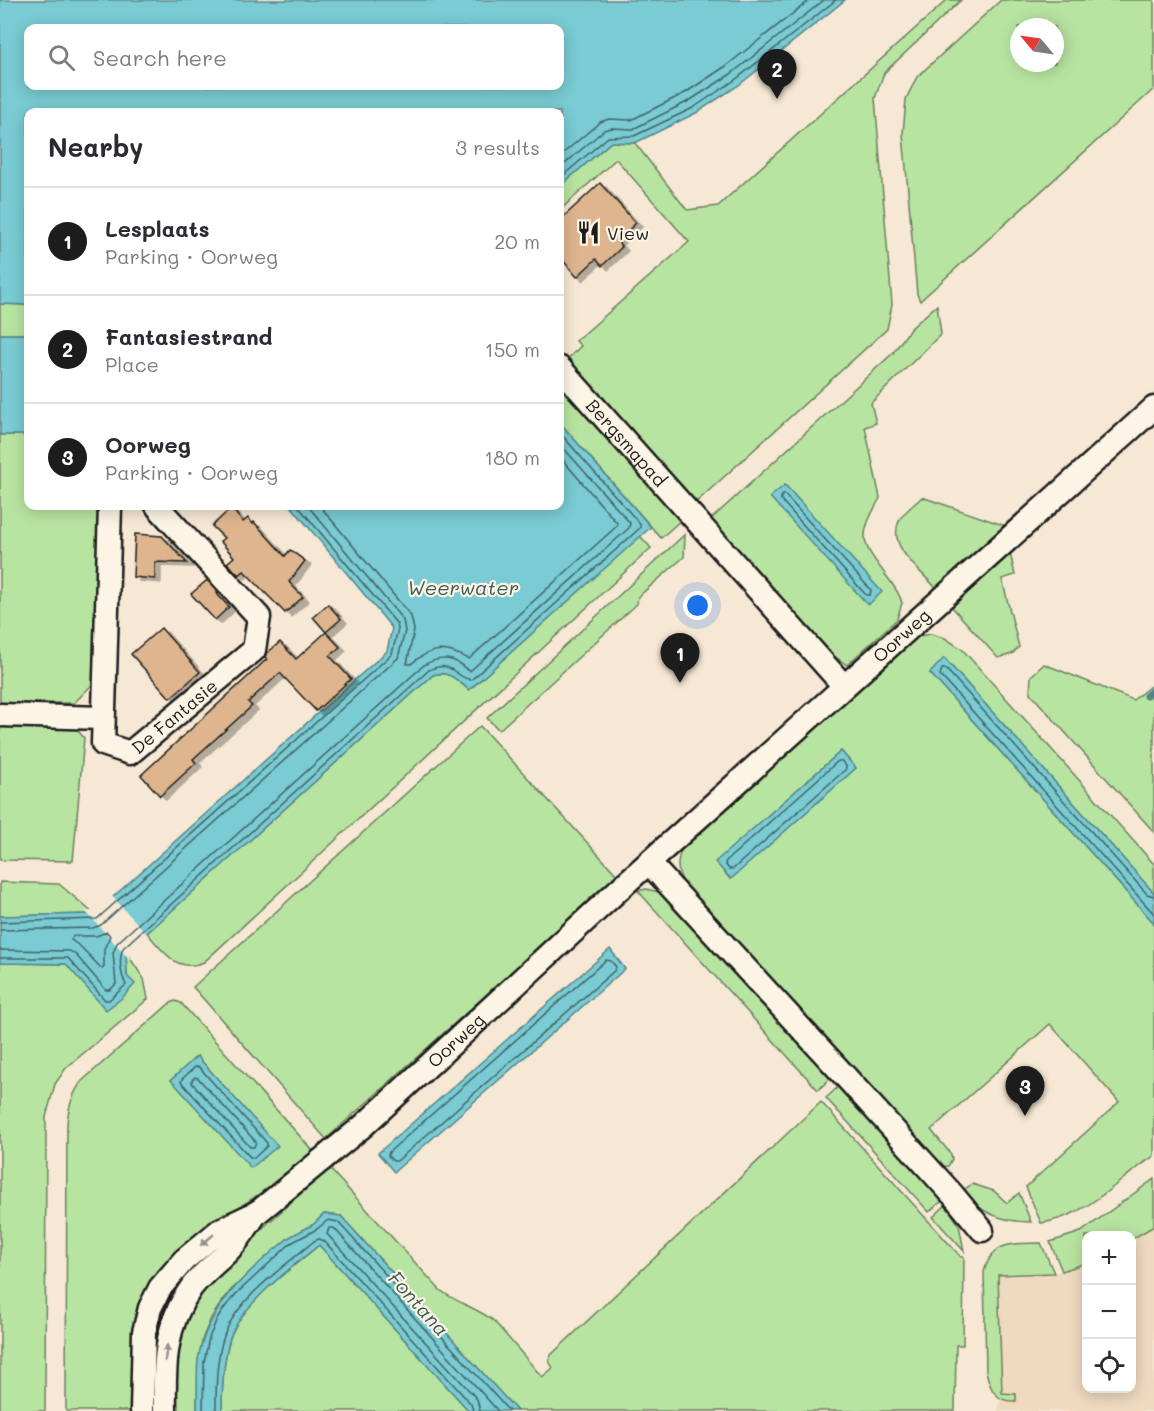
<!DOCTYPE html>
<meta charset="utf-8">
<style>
:root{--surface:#fff;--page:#f2f2f3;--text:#2b2b33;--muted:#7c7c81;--line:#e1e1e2;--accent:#1c1c1c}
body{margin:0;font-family:Mali,sans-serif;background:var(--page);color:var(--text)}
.controls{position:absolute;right:18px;bottom:18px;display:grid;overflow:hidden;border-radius:12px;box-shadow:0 3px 15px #0003}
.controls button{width:54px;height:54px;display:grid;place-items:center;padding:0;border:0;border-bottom:2px solid var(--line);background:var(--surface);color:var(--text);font:30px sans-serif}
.compass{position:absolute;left:1010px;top:18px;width:54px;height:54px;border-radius:50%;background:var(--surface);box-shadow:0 3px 15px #0003;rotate:299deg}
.you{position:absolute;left:698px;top:606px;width:21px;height:21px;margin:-15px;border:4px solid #fff;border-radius:50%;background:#1a73e8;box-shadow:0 0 0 9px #1a73e833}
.badge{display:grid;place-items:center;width:39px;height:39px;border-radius:50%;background:var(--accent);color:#fff;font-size:20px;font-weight:700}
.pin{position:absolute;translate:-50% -50px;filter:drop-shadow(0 2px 3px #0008)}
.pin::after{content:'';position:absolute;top:32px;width:21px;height:18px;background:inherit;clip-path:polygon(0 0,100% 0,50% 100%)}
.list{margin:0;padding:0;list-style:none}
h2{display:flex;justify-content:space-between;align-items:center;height:78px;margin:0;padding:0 24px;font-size:26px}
h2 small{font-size:20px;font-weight:400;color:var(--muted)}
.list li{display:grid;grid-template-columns:39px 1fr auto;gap:18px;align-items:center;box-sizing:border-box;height:108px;padding:0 24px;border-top:2px solid var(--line)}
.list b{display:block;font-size:22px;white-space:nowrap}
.list p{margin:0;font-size:20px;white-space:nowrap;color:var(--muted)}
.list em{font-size:20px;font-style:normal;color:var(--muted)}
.icon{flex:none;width:33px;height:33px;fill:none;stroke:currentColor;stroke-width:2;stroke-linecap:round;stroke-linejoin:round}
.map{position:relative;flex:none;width:1154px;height:1411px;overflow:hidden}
.search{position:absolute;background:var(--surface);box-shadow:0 3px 15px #0003;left:24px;top:24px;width:540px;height:66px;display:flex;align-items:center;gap:15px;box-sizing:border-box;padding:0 21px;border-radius:12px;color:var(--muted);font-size:22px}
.panel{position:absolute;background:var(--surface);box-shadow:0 3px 15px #0003;left:24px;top:108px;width:540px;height:402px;border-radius:12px}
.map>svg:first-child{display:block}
.built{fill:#efd9bf}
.green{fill:#b8e4a1;stroke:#6a805e;stroke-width:1.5;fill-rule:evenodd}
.water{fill:#7acbd3;stroke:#54858a;stroke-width:1.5;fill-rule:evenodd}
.pier{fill:#f6e8d4}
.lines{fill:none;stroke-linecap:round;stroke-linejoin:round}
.shore{stroke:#426265;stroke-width:1.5}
.stream{stroke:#54858a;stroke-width:7}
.building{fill:#deb58e;stroke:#1c1c1c;stroke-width:1.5;filter:url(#shadow)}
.minor-casing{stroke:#1c1c1c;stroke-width:27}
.minor{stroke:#fcf5e5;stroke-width:22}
.oneway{fill:#97938b}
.labels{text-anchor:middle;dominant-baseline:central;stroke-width:4.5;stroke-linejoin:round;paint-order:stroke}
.poi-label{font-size:18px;fill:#1c1c1c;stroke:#fcf5e5;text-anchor:start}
.street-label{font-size:18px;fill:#1c1c1c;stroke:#fcf5e5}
.water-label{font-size:20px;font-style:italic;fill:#3d595c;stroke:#fcf5e5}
</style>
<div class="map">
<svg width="1154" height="1411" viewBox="0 0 1154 1411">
<defs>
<filter id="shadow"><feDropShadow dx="6" dy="4" stdDeviation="0" flood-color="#0004"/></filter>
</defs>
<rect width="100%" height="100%" fill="#f6e8d4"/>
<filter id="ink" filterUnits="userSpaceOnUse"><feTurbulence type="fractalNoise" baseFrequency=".0167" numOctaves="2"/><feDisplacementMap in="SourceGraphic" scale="12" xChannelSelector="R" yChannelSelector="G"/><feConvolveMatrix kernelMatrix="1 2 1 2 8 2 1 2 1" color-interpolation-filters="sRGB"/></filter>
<g filter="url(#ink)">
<path class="built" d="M1154,1226v185h-156l4,-18 -4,-118 19,1 37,-3 32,-10v125h46v-149z"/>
<g class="green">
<path d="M947,0h14l-77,73 -9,25 17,207 -5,24 -195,177 -129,-143 18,-17 -5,-5 113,-99 -73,-83 -56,51v-24l51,-44 24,1 52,67 31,-4z"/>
<path d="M1001,0h153v89l-234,212 -3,-7 -14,-160 3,-35 11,-22zM1019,27h36v36h-36z"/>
<path d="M0,304l28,1v29h-28z"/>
<path d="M937,305l4,29 -70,69 5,20 -11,4 15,71c-23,41 -19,44 8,80 6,8 12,16 14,25l-5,16 -50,46 -23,-16 -116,-127 185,-169 17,-24zM785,485l96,107 -110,-94z"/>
<path d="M560,385l122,134 -21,19 -101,-115z"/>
<path d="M0,435h28v71h74l-9,178 -19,19h-74z"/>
<path d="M922,497l84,29 -70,62c-15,-17 -49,-41 -37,-67 4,-9 16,-17 23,-24z"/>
<path d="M685,534l-1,23 -46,40 -1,7 -138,126 -12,-12z"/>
<path d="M640,536l11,12 -447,414c-27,12 -41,-11 -57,-29l286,-258c17,-5 24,5 36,15z"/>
<path d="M1010,553l5,22 -13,4 17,68 -7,7 -14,4 -46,-51z"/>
<path d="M931,634l14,4 17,11 192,215v29l-209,-234 -15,14 224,250v233c-37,24 -67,61 -113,67l-15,-36 93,-85 -69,-78 -119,106 20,24 1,5 -4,7 -8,1 -244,-263c-11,-21 -24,-30 -15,-54l238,-214zM841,751l15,17 -126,111 -14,-17z"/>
<path d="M1044,664l89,36 21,-17v149l-124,-139 1,-17z"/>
<path d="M0,721l71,1 13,16 -11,123 -73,-1z"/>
<path d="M480,726l138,150 -292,263 -133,-152z"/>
<path d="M0,882l59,2 35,30 -94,2z"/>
<path d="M646,889l13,3 5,3 167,183 -13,12 -180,-199z"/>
<path d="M126,952l18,27 4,20 -82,69 -11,16 -9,33 -1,294h-45v-448l66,1 61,12z"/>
<path d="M175,1001l6,2 132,148 -45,37 -42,28 -81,79 -8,17 -2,99h-69l1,-286c1,-17 5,-31 15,-44l87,-77zM197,1056l80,90 -12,10 -94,-76z"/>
<path d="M838,1087l104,114 -13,11 -103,-114z"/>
<path d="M821,1102l140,155h3l-1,88h-7l-1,66h-438l-176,-195 -17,-2 -10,10 -26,14 -57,52 -10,13 -10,15 -8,19 -5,24 -1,50h-27l8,-82 33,-54 118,-107 111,122c17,13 37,18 54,31l48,56 11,-9 -4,-7 2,-6z"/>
<path d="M1154,1179v47l-22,13v-3h-46v27l-24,8 -12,-29 31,-10z"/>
<path d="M972,1184l22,7 13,12 12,-10 12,29c-27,0 -49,-8 -67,-28l1,-5z"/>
<path d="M946,1205l13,20 5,26 -31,-34z"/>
<path d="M1041,1243l13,30 -56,2 4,118 14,1v7c-21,1 -26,-12 -30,-30l-2,-99c9,-32 28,-28 57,-29z"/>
<path d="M319,1245l150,166h-247c0,-24 1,-50 8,-73 12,-36 61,-69 89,-93z"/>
</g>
<g class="water">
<path d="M0,0h845l-106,85 -43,28 -61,30 -24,-1 -51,44v-74h-532v193l-28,-1zM28,28h532v58h-532z"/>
<rect x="0" y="334" width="28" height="101"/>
<path d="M560,423l91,104 -182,163c-12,-10 -20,-20 -36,-15l-307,277 1,24 8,8 -13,14 -16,12 -40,-46 -66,-1v-47l94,-2 293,-263 5,-23 -101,-122h269z"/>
<path d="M785,485l97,107 -14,13 -98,-108z"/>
<path d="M944,658l210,235v30l-224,-250z"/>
<path d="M841,751l15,17 -125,111 -16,-17z"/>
<path d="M610,949l15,20 -231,203 -16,-19z"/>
<path d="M197,1056l81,90 -27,22 -80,-88z"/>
<path d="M324,1214l17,2 176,195h-48l-150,-166c-27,22 -78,60 -89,93 -7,23 -8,49 -8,73h-25c1,-17 -1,-35 1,-51 8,-52 49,-88 88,-120 8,-7 19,-10 28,-16 3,-3 7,-7 10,-10z"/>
</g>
<path class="pier" d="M111,895l37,40 -19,19 1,6 -45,-49h7z"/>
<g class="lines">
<g class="shore">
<path d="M560,156l40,-34 9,-3 22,1 54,-27 41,-27 84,-66"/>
<path d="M560,168l44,-38 8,-2 21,1 56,-28 42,-27 93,-74"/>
<path d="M560,178l48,-41 26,-1 59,-28 42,-28 101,-80"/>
<path d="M784,494l87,96 -1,5h-4l-85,-95v-3z"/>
<path d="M320,506l91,110 3,14 -7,34h4c21,-18 35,-17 58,-5l148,-133v-3l-57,-66"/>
<path d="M838,761h4l4,5v3l-113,100h-4l-4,-5 1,-3z"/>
<path d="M1154,896l-7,-2 -201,-225h-4l-2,6 214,239"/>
<path d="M0,922l97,-3 295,-265 6,-25 -1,-5 -99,-118"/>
<path d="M0,930l93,-2 8,-3 297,-267 7,-27 -2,-11 -95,-114"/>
<path d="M107,932l3,4 -6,13v17l-2,3 -21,-22 -10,-7 2,-4h23z"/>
<path d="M0,950l70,1 6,4 30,35h4l6,-6 -3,-31 4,-10 307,-278c10,-6 24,-9 34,-2 5,3 7,6 12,8l159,-143 1,-5 -70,-79"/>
<path d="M0,958h68l37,42h4l17,-15c-5,-10 -8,-26 -3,-37l306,-278c23,-11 25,7 42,10l169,-152v-4l-80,-91"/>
<path d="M606,960l5,1 5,6 -1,3 -218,191h-4l-5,-5 1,-4z"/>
<path d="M195,1067h4l68,76v3l-13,12 -4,-1 -69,-75 1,-3z"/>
<path d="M195,1077l3,1 58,64 -2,5h-4l-58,-64v-3z"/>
<path d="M203,1411l1,-49 5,-24 7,-17 9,-14 11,-13 55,-51 26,-14 11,-9 10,2 171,189"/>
<path d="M216,1411c0,-25 0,-54 9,-78 14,-36 60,-67 89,-92l5,-2 6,3 146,162 2,7"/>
<path d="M480,1411l-3,-12 -150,-165 2,-6h5l164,183"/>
</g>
<path class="stream" d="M1146,696l8,-7"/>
</g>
<g class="building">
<path d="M600,183l36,40 -19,18 5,6 -20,19 -6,-7 -19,18 -17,-20v-37z"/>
<path d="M231,508l12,14 5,-4 5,6 1,-2 31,34 5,-6 15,11 -16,21 14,15 -18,16 -41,-42 -5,4 -12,-12 7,-6 -14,-16 4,-3 -12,-12z"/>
<path d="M135,534l27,2 25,27 -32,-1v17l-22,-2z"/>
<path d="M206,581h2l11,12 -2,1 12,13 -14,13 -24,-26z"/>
<path d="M328,604l13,15 -15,13 14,15 -10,9 21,23 -35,32 -36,-38 -32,29 4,4 -59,53 3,4 -36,33 -19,-21 126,-116 -2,-2 1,-3 14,-12 16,17 30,-27 -13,-15z"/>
<path d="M161,628l39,44 -30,26 -39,-44z"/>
</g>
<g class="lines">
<defs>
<g id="minor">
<path id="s1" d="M560,368l284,318"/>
<path id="s2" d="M110,506l-7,238 27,9 124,-103 5,-33 -102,-111"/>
<path d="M0,715l103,3"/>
<path d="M649,863l194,211 110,121 29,35"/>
<path id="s3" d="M142,1411l2,-79 6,-24 10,-20 24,-28 36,-30 38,-18 105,-86 264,-244 527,-474"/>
<path d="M165,1411c-1,-44 -1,-85 26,-123 10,-14 27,-26 39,-39 10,-10 18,-24 27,-37"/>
</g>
</defs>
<use href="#minor" class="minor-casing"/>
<use href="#minor" class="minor"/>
</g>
<defs><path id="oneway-solid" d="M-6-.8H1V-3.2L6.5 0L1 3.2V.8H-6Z" transform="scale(1.5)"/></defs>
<g class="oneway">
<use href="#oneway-solid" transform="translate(207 1240) rotate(140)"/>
<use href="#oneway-solid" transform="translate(166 1353) rotate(-82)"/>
</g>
</g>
<defs>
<symbol id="restaurant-bare" viewBox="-9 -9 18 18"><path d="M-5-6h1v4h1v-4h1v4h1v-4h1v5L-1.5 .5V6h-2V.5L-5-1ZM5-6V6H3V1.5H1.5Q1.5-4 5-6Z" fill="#1c1c1c" stroke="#fcf5e5" stroke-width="2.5" paint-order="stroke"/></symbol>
</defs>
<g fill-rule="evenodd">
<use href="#restaurant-bare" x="572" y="216" width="33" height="33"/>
</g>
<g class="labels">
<g class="poi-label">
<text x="607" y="233">View</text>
</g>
<g class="street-label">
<text stroke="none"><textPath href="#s1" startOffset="100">Bergsmapad</textPath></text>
<text stroke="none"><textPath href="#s3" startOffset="1116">Oorweg</textPath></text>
<text stroke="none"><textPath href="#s2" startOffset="324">De Fantasie</textPath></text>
<text stroke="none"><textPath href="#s3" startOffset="514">Oorweg</textPath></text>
</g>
<g class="water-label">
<text x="463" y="587">Weerwater</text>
<text transform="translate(419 1303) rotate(48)">Fontana</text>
</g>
</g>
</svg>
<div class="controls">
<button>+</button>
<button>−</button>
<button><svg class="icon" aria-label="locate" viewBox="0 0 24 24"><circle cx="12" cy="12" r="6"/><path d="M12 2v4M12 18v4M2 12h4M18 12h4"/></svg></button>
</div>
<svg class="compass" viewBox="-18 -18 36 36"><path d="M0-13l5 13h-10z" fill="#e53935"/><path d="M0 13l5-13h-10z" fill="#7c7c81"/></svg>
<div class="you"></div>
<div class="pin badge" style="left:680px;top:683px">1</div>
<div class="pin badge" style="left:777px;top:99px">2</div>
<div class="pin badge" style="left:1025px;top:1116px">3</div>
<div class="search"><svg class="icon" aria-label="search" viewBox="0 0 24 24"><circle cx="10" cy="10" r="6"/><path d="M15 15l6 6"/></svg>Search here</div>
<section class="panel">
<h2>Nearby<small>3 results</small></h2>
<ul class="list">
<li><span class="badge">1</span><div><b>Lesplaats</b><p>Parking · Oorweg</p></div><em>20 m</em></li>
<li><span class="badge">2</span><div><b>Fantasiestrand</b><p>Place</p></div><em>150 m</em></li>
<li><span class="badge">3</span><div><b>Oorweg</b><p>Parking · Oorweg</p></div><em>180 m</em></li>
</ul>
</section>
</div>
